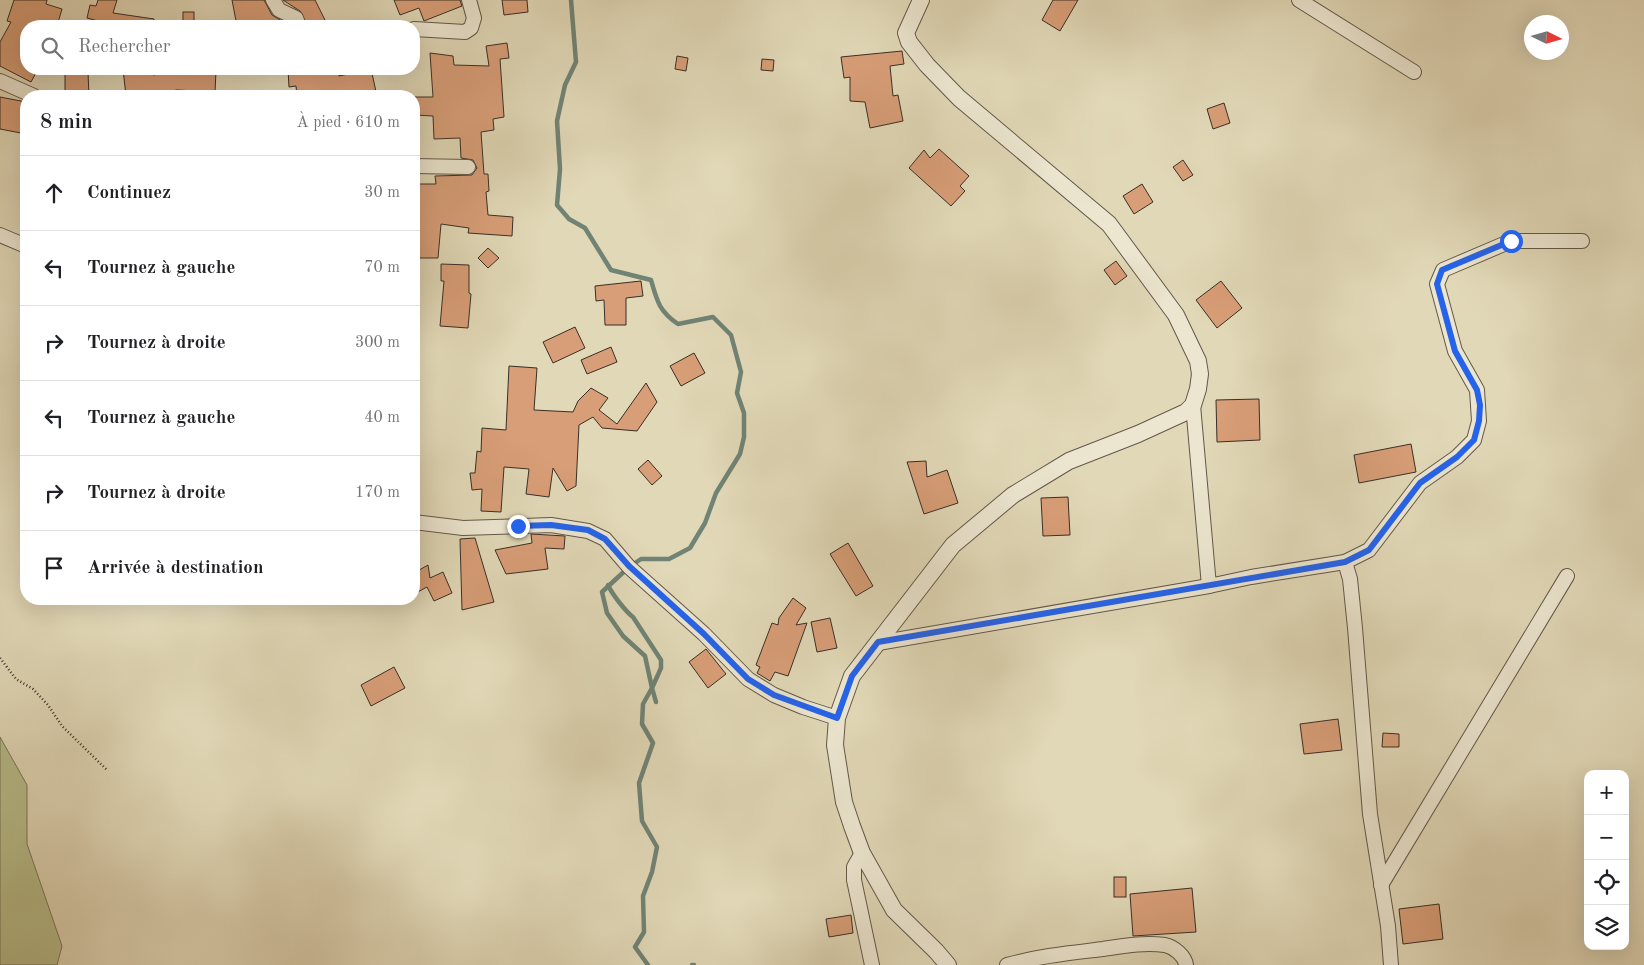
<!DOCTYPE html>
<html lang="fr">
<meta charset="utf-8">
<style>
:root{--surface:#fff;--page:#f2f2f2;--text:#202124;--muted:#757577;--line:#e0e0e0}
body{margin:0;font-family:"Old Standard TT",serif;background:var(--page);color:var(--text)}
.controls{position:absolute;right:15px;bottom:15px;display:grid;overflow:hidden;border-radius:10px;box-shadow:0 5px 20px #0002}
.controls button{width:45px;height:45px;display:grid;place-items:center;padding:0;border:0;border-bottom:1px solid var(--line);background:var(--surface);color:var(--text);font:25px sans-serif}
.compass{position:absolute;left:1524px;top:15px;width:45px;height:45px;border-radius:50%;background:var(--surface);box-shadow:0 5px 20px #0002;rotate:95deg}
.stop{position:absolute;width:15px;height:15px;margin:-11px;border:4px solid #2563eb;border-radius:50%;background:#fff}
.stop.end{background:#2563eb;border-color:#fff;box-shadow:0 1px 5px #0008}
.list{margin:0;padding:0;list-style:none}
h2{display:flex;justify-content:space-between;align-items:center;height:65px;margin:0;padding:0 20px;font-size:21px}
h2 small{font-size:16px;font-weight:400;color:var(--muted)}
.list li{display:grid;grid-template-columns:32px 1fr auto;gap:15px;align-items:center;box-sizing:border-box;height:75px;padding:0 20px;border-top:1px solid var(--line)}
.list b{display:block;font-size:19px;white-space:nowrap}
.list em{font-size:16px;font-style:normal;color:var(--muted)}
.icon{flex:none;width:28px;height:28px;fill:none;stroke:currentColor;stroke-width:2;stroke-linecap:round;stroke-linejoin:round}
.map{position:relative;flex:none;width:1644px;height:965px;overflow:hidden}
.search{position:absolute;background:var(--surface);box-shadow:0 5px 20px #0002;left:20px;top:20px;width:400px;height:55px;display:flex;align-items:center;gap:12px;box-sizing:border-box;padding:0 18px;border-radius:20px;color:var(--muted);font-size:19px}
.panel{position:absolute;background:var(--surface);box-shadow:0 5px 20px #0002;left:20px;top:90px;width:400px;height:515px;border-radius:20px}
.map>svg:first-child{display:block}
.green{fill:#b8bd8b;stroke:#787658}
.lines{fill:none;stroke-linecap:round;stroke-linejoin:round}
.stream{stroke:#708375;stroke-width:4.5}
.building{fill:#d89e77;stroke:#392e26}
.minor-casing{stroke:#63584a;stroke-width:16}
.tertiary-casing{stroke:#63584a;stroke-width:18}
.path{stroke:#392e26;stroke-width:2.5;stroke-dasharray:1 2.5;stroke-linecap:butt}
.minor{stroke:#ece6d0;stroke-width:14}
.tertiary{stroke:#ece6d0;stroke-width:16}
.route{stroke:#2563eb;stroke-width:6}
</style>
<div class="map">
<svg width="1644" height="965" viewBox="0 0 1644 965">
<rect width="100%" height="100%" fill="#e1d8b7"/>
<filter id="stains"><feTurbulence type="fractalNoise" baseFrequency=".004" numOctaves="4"/><feColorMatrix values="0 0 0 0 .2 0 0 0 0 .09 0 0 0 0 .02 0 0 0 .5 -.17"/></filter>
<radialGradient id="worn" r=".72"><stop offset=".6" stop-color="#630" stop-opacity="0"/><stop offset="1" stop-color="#630" stop-opacity=".3"/></radialGradient>
<path class="green" d="M0,737l27,48v59l35,102 -5,19h-57z"/>
<g class="lines">
<g class="stream">
<path d="M571,0l5,62 -11,23 -8,36 3,48 -3,36 12,14 16,9 26,42 40,10c6,21 8,31 27,44l35,-7 18,18 10,37 -4,21 7,20v24l-4,17 -24,39 -11,30 -15,25 -21,11h-28l-12,8 -27,25 5,21 16,23 22,20 7,32 -9,16 -1,20 11,19 -14,40 3,38 15,26 -5,25 -9,24 1,36 -9,15 13,18"/>
<path d="M608,585c4,9 18,27 25,32l28,43v8l-9,20 4,14"/>
<path d="M692,965h2"/>
</g>
</g>
<g class="building">
<path d="M14,0h33l-1,4 16,5 -5,17h-31v43h12l-7,13 -31,-16v-24l11,-20 -4,-1z"/>
<path d="M98,0h19l-4,13 41,6 -1,7h-56l1,-5 -11,-3 3,-13 6,1z"/>
<path d="M232,0h32l8,15 18,11h-53z"/>
<path d="M283,0h32l10,20 -12,6h-5l-8,-15z"/>
<path d="M394,0h66l2,6 -38,15 -5,-13 -19,7z"/>
<path d="M502,0h25l1,12 -24,3z"/>
<path d="M1053,0h25l-18,31 -18,-11z"/>
<rect x="183" y="12" width="11" height="14"/>
<path d="M507,43l2,15 -9,1 4,58 -11,2 1,11 -13,2 3,42h4l1,17 -3,1 2,23 25,2 -1,19 -44,-3 1,-5 -28,-4 -3,34h-24v-74h22l-1,-8 37,-1 5,-7 -4,-8 -12,-2 -1,-20 -26,1 -1,-23 -19,-1v-18h19l-3,-44 23,3 1,9 35,1 -3,-20z"/>
<path d="M902,51l2,13 -14,2 3,30 5,-1 5,26 -33,7 -5,-26 -15,-1v-24l-6,1 -3,-21z"/>
<path d="M677,56l11,2 -2,13 -11,-2z"/>
<path d="M762,59l12,1 -1,11 -12,-1z"/>
<path d="M123,69h29l1,6 31,-5 32,1 -1,21 -38,-2 -23,4v2h-28z"/>
<path d="M288,69h50l1,7 32,-7 6,27h-80l-1,-10 -7,1z"/>
<path d="M65,72h23l1,24h-24z"/>
<path d="M0,97l26,5v32l-26,-5z"/>
<path d="M1224,103l6,20 -17,6 -6,-20z"/>
<path d="M939,149l30,27 -9,10 5,5 -14,15 -42,-38 15,-18 6,8z"/>
<path d="M1183,160l10,15 -10,6 -10,-14z"/>
<path d="M1142,184l11,18 -19,12 -11,-18z"/>
<path d="M488,248l11,10 -11,10 -10,-10z"/>
<path d="M1116,261l11,15 -12,9 -11,-15z"/>
<path d="M441,264l28,1v28l2,1 -3,34 -28,-2 4,-45h-3z"/>
<path d="M641,281l2,15 -17,2v27h-21l-1,-25 -8,1 -1,-15z"/>
<path d="M1221,281l21,27 -25,20 -21,-28z"/>
<path d="M575,327l10,21 -32,15 -10,-21z"/>
<path d="M611,347l6,15 -30,12 -6,-14z"/>
<path d="M694,353l11,20 -24,13 -11,-20z"/>
<path d="M509,366l28,2 -3,42 39,2 5,-11 13,-13 17,10 -9,12 18,14 29,-41 11,19 -20,29 -35,-3 -9,-11 -14,8 -3,61 -9,5 -14,-23 -4,29 -23,-3 3,-25 -25,-2 -3,45 -20,-1 1,-22 -10,1 -2,-17h5l2,-22 4,1 1,-24 24,2z"/>
<path d="M1259,399l1,41 -43,2 -1,-42z"/>
<path d="M1411,444l5,28 -57,11 -5,-28z"/>
<path d="M648,460l14,16 -10,9 -14,-16z"/>
<path d="M926,461l1,16 20,-7 11,33 -34,11 -17,-52z"/>
<path d="M1068,497l2,38 -27,1 -2,-38z"/>
<path d="M531,534l34,2 -1,13 -19,-1 3,21 -42,5 -11,-24 37,-7z"/>
<path d="M475,538l19,64 -32,8 -2,-71z"/>
<path d="M848,543l25,43 -17,10 -26,-42z"/>
<path d="M428,565l2,13 13,-6 9,21 -18,8 -7,-14 -13,7v-21z"/>
<path d="M793,598l13,10 -10,17 11,-2 -19,53 -13,-4 -5,9 -13,-8 3,-6 -4,-2 16,-42 6,2 1,-7z"/>
<path d="M830,618l7,30 -20,4 -6,-30z"/>
<path d="M706,649l20,25 -18,14 -19,-26z"/>
<path d="M394,667l11,21 -34,18 -10,-21z"/>
<path d="M1338,719l4,31 -38,4 -4,-30z"/>
<path d="M1383,733l16,1v13h-17z"/>
<rect x="1114" y="877" width="12" height="20"/>
<path d="M1192,888l4,44 -63,4 -3,-42z"/>
<path d="M1439,904l4,35 -40,5 -4,-35z"/>
<path d="M851,915l2,18 -24,4 -3,-18z"/>
</g>
<g class="lines">
<defs>
<g id="minor">
<path d="M273,0l6,10 17,8 3,8"/>
<path d="M1299,0l115,72"/>
<path d="M414,29l51,3 6,-4 3,-10 -5,-18"/>
<path d="M0,81l34,15"/>
<path d="M414,166l54,1"/>
<path d="M0,235l26,11"/>
<path d="M1193,405l16,181 42,-9 94,-15"/>
<path d="M414,522l49,6 88,-3 37,6 17,8 24,28 75,67 44,45 26,16 29,12 34,11"/>
<path d="M878,643l331,-57"/>
<path d="M862,853l-8,14v13l18,85"/>
<path d="M1381,885l186,-309"/>
<path d="M1007,965c32,-9 63,-12 96,-16 20,-3 41,-7 62,-4 9,2 20,11 21,20"/>
<path d="M1391,965l-3,-39 -18,-112 -15,-186 -5,-49 -5,-17 24,-12 51,-67 37,-26 17,-17 5,-19 -2,-31 -22,-39 -18,-67 6,-14 68,-29h71"/>
</g>
<path id="tertiary" d="M921,0l-15,33 3,9 18,23 32,33 150,126 67,91 22,46 2,13 -2,15 -5,16 -7,7 -48,22 -69,27 -56,34 -60,50 -101,131 -15,42 -2,27 9,57 8,24 10,27 32,57 42,41 12,14"/>
</defs>
<use href="#minor" class="minor-casing"/>
<use href="#tertiary" class="tertiary-casing"/>
<path class="path" d="M0,658l16,21 17,10 15,16 14,21 45,44"/>
<use href="#minor" class="minor"/>
<use href="#tertiary" class="tertiary"/>
</g>
<g class="lines">
<path class="route" d="M518,526l33,-1 37,5 17,9 24,27 75,68 44,45 26,16 63,23 15,-42 26,-34 467,-80 24,-12 51,-67 37,-26 17,-17 5,-19 1,-16 -3,-15 -22,-39 -18,-67 5,-14 69,-29"/>
</g>
<rect width="100%" height="100%" filter="url(#stains)"/>
<rect width="100%" height="100%" fill="url(#worn)"/>
</svg>
<div class="controls">
<button>+</button>
<button>−</button>
<button><svg class="icon" aria-label="locate" viewBox="0 0 24 24"><circle cx="12" cy="12" r="6"/><path d="M12 2v4M12 18v4M2 12h4M18 12h4"/></svg></button>
<button><svg class="icon" aria-label="layers" viewBox="0 0 24 24"><path d="M12 4l9 5-9 5-9-5zM3 14l9 5 9-5"/></svg></button>
</div>
<svg class="compass" viewBox="-18 -18 36 36"><path d="M0-13l5 13h-10z" fill="#e53935"/><path d="M0 13l5-13h-10z" fill="#757577"/></svg>
<div class="stop" style="left:1511px;top:241px"></div>
<div class="stop end" style="left:518px;top:526px"></div>
<div class="search"><svg class="icon" aria-label="search" viewBox="0 0 24 24"><circle cx="10" cy="10" r="6"/><path d="M15 15l6 6"/></svg>Rechercher</div>
<section class="panel">
<h2>8 min<small>À pied · 610 m</small></h2>
<ul class="list">
<li><svg class="icon" aria-label="ahead" viewBox="0 0 24 24"><path d="M12 20V5M6 11l6-6 6 6"/></svg><div><b>Continuez</b></div><em>30 m</em></li>
<li><svg class="icon" aria-label="left" viewBox="0 0 24 24"><path d="M17 20v-9H6M10 6l-5 5 5 5"/></svg><div><b>Tournez à gauche</b></div><em>70 m</em></li>
<li><svg class="icon" aria-label="right" viewBox="0 0 24 24"><path d="M7 20v-9h11M14 6l5 5-5 5"/></svg><div><b>Tournez à droite</b></div><em>300 m</em></li>
<li><svg class="icon" aria-label="left" viewBox="0 0 24 24"><path d="M17 20v-9H6M10 6l-5 5 5 5"/></svg><div><b>Tournez à gauche</b></div><em>40 m</em></li>
<li><svg class="icon" aria-label="right" viewBox="0 0 24 24"><path d="M7 20v-9h11M14 6l5 5-5 5"/></svg><div><b>Tournez à droite</b></div><em>170 m</em></li>
<li><svg class="icon" aria-label="arrive" viewBox="0 0 24 24"><path d="M6 21V4h12l-3 4 3 4H6"/></svg><div><b>Arrivée à destination</b></div></li>
</ul>
</section>
</div>
